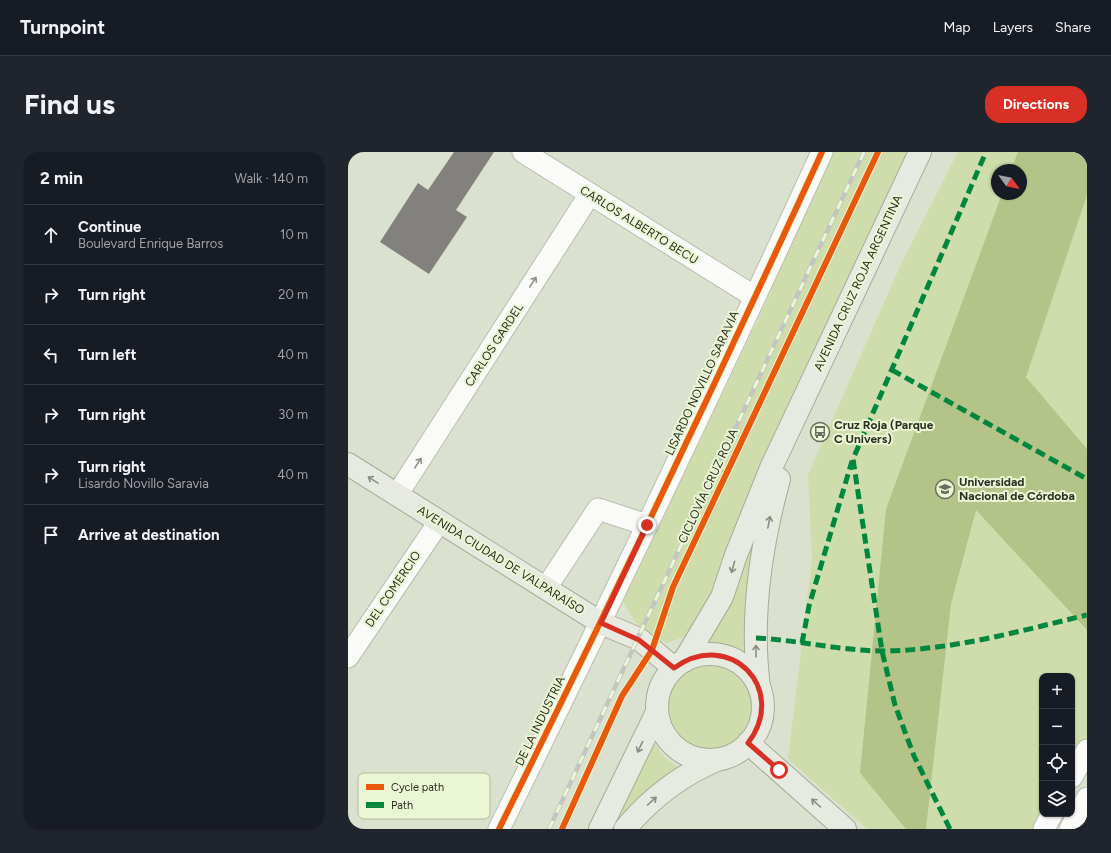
<!DOCTYPE html>
<meta charset="utf-8">
<style>
:root{--surface:#171b24;--page:#20242c;--text:#f1f3f6;--muted:#9ea1a6;--line:#363941;--accent:#d93025}
body{margin:0;font-family:Figtree,sans-serif;background:var(--page);color:var(--text)}
.controls{position:absolute;right:12px;bottom:12px;display:grid;overflow:hidden;border-radius:8px;box-shadow:0 1px 3px #0004}
.controls button{width:36px;height:36px;display:grid;place-items:center;padding:0;border:0;border-bottom:1px solid var(--line);background:var(--surface);color:var(--text);font:20px sans-serif}
.compass{position:absolute;left:643px;top:12px;width:36px;height:36px;border-radius:50%;background:var(--surface);box-shadow:0 1px 3px #0004;rotate:123deg}
.stop{position:absolute;width:12px;height:12px;margin:-9px;border:3px solid #d93025;border-radius:50%;background:#fff}
.stop.end{background:#d93025;border-color:#fff;box-shadow:0 1px 4px #0008}
.list{margin:0;padding:0;list-style:none}
h2{display:flex;justify-content:space-between;align-items:center;height:52px;margin:0;padding:0 16px;font-size:17px}
h2 small{font-size:13px;font-weight:400;color:var(--muted)}
.list li{display:grid;grid-template-columns:26px 1fr auto;gap:12px;align-items:center;box-sizing:border-box;height:60px;padding:0 16px;border-top:1px solid var(--line)}
.list b{display:block;font-size:15px;white-space:nowrap}
.list p{margin:0;font-size:13px;white-space:nowrap;color:var(--muted)}
.list em{font-size:13px;font-style:normal;color:var(--muted)}
.icon{flex:none;width:22px;height:22px;fill:none;stroke:currentColor;stroke-width:2;stroke-linecap:round;stroke-linejoin:round}
.map{position:relative;flex:none;width:739px;height:677px;overflow:hidden;border-radius:16px}
header{display:flex;align-items:center;gap:24px;box-sizing:border-box;height:56px;padding:0 20px;background:var(--surface);border-bottom:1px solid var(--line)}
header strong{font-size:19px}
nav{display:flex;gap:22px;margin-inline-start:auto;font-size:14px}
.intro{display:flex;align-items:center;justify-content:space-between;box-sizing:border-box;height:96px;padding:0 24px}
h1{margin:0;font-size:28px}
.button{padding:10px 18px;border-radius:16px;background:var(--accent);color:#fff;font-size:14px;font-weight:700}
main{display:flex;gap:24px;padding:0 24px}
aside{flex:1;background:var(--surface);border-radius:16px;box-shadow:0 1px 3px #0004}
.map>svg:first-child{display:block}
.green{fill:#cfddad;fill-rule:evenodd}
.forest{fill:#b4c388}
.building{fill:#82817d}
.lines{fill:none;stroke-linecap:round;stroke-linejoin:round}
.minor-casing{stroke:#b9beb0;stroke-width:23}
.major-casing{stroke:#a5ab96;stroke-width:24}
.minor{stroke:#fafaf8;stroke-width:21}
.major{stroke:#e7eae0;stroke-width:22}
.rail-casing{stroke:#c3c5c0;stroke-width:4.5}
.rail{stroke:#ebf6d5;stroke-width:3;stroke-dasharray:9;stroke-linecap:butt}
.quiet{stroke:#00873e;stroke-width:5;stroke-dasharray:10 5;stroke-linecap:butt}
.cycleway-casing{stroke:#ebf6d5;stroke-width:8}
.cycleway{stroke:#e8590c;stroke-width:6}
.oneway{stroke:#92948d}
.oneway2{stroke:#898c81}
.route{stroke:#d93025;stroke-width:5}
.labels{text-anchor:middle;dominant-baseline:central;stroke-width:4;stroke-linejoin:round;paint-order:stroke}
.street-label{font-size:12px;fill:#2b2f22;stroke:#ebf6d5}
.poi-label{font-size:12px;font-weight:bold;fill:#2b2f22;stroke:#ebf6d5;text-anchor:start}
.key{fill:#ebf6d5;stroke:#b1ba9f;stroke-width:1}
.key-label{font-size:11px;fill:#2b2f22}
</style>
<header>
<strong>Turnpoint</strong>
<nav><a>Map</a><a>Layers</a><a>Share</a></nav>
</header>
<div class="intro"><h1>Find us</h1><a class="button">Directions</a></div>
<main>
<aside>
<h2>2 min<small>Walk · 140 m</small></h2>
<ul class="list">
<li><svg class="icon" aria-label="ahead" viewBox="0 0 24 24"><path d="M12 20V5M6 11l6-6 6 6"/></svg><div><b>Continue</b><p>Boulevard Enrique Barros</p></div><em>10 m</em></li>
<li><svg class="icon" aria-label="right" viewBox="0 0 24 24"><path d="M7 20v-9h11M14 6l5 5-5 5"/></svg><div><b>Turn right</b></div><em>20 m</em></li>
<li><svg class="icon" aria-label="left" viewBox="0 0 24 24"><path d="M17 20v-9H6M10 6l-5 5 5 5"/></svg><div><b>Turn left</b></div><em>40 m</em></li>
<li><svg class="icon" aria-label="right" viewBox="0 0 24 24"><path d="M7 20v-9h11M14 6l5 5-5 5"/></svg><div><b>Turn right</b></div><em>30 m</em></li>
<li><svg class="icon" aria-label="right" viewBox="0 0 24 24"><path d="M7 20v-9h11M14 6l5 5-5 5"/></svg><div><b>Turn right</b><p>Lisardo Novillo Saravia</p></div><em>40 m</em></li>
<li><svg class="icon" aria-label="arrive" viewBox="0 0 24 24"><path d="M6 21V4h12l-3 4 3 4H6"/></svg><div><b>Arrive at destination</b></div></li>
</ul>
</aside>
<div class="map">
<svg width="739" height="677" viewBox="0 0 739 677">
<rect width="100%" height="100%" fill="#dbe1cf"/>
<g class="green">
<path d="M482,0h83l-182,407 -39,75 -25,9 -31,-20 -13,-21 149,-312 -6,-3z"/>
<path d="M610,0h129v585l-15,27v-88h-30v138l-6,15h-169l-79,-70 24,-200 -4,-84 94,-213zM649,18h24v24h-24z"/>
<path d="M424,328l-24,175c-15,-11 -29,-12 -46,-7l23,-32 8,-16z"/>
<circle cx="362" cy="557" r="44"/>
<path d="M302,583c8,16 17,27 33,35l-61,47 -8,12h-10z"/>
</g>
<path class="forest" d="M670,0h69v43l-61,182 61,72v181l-111,-120 -25,94 -25,225h-20l-46,-56 26,-264 116,-315h19v-24h-10z"/>
<path class="building" d="M106,0h40l-38,58 11,7 -38,57 -49,-32 38,-59 10,7z"/>
<g class="lines">
<defs>
<g id="minor">
<path d="M175,0l232,145"/>
<path d="M49,343l193,-301"/>
<path d="M198,436l52,-79 49,16"/>
<path d="M0,505l91,-135"/>
<path d="M724,625l15,-27"/>
<path d="M151,677c111,-224 219,-450 323,-677"/>
<path d="M696,677l8,-15"/>
<path d="M722,677l17,-31"/>
</g>
<g id="major">
<path d="M0,312l253,159 38,16 35,29"/>
<circle cx="362" cy="555" r="53"/>
<path d="M336,509l38,-64 14,-42 35,-87 149,-316"/>
<path d="M411,535c-9,-69 2,-142 20,-208"/>
<path d="M400,591l97,86"/>
<path d="M252,677l57,-117"/>
<path d="M277,677c25,-30 56,-54 92,-69"/>
</g>
</defs>
<use href="#minor" class="minor-casing"/>
<use href="#major" class="major-casing"/>
<use href="#minor" class="minor"/>
<use href="#major" class="major"/>
<defs>
<path id="rail" d="M201,677l315,-677"/>
</defs>
<use href="#rail" class="rail-casing"/>
<use href="#rail" class="rail"/>
<g class="quiet">
<path d="M544,218l195,109"/>
<path d="M408,486c43,2 85,13 128,13 69,-1 136,-20 203,-36"/>
<path d="M454,491l7,-37 43,-145"/>
<path d="M602,677l-36,-73 -19,-51 -13,-54 -29,-192 133,-307"/>
</g>
<defs>
<g id="cycleway">
<path d="M151,677c111,-224 219,-450 323,-677"/>
<path d="M214,677l60,-133 30,-46 21,-63 205,-435"/>
</g>
</defs>
<use href="#cycleway" class="cycleway-casing"/>
<use href="#cycleway" class="cycleway"/>
</g>
<defs><path id="oneway-shaft" d="M-6 0H5M1.5-3L5.5 0L1.5 3" fill="none" stroke-width="1.6" stroke-linecap="round" stroke-linejoin="round"/></defs>
<g class="oneway">
<use href="#oneway-shaft" transform="translate(185 130) rotate(-57)"/>
<use href="#oneway-shaft" transform="translate(70 311) rotate(-57)"/>
</g>
<g class="oneway2">
<use href="#oneway-shaft" transform="translate(25 328) rotate(-148)"/>
<use href="#oneway-shaft" transform="translate(421 370) rotate(-79)"/>
<use href="#oneway-shaft" transform="translate(385 415) rotate(106)"/>
<use href="#oneway-shaft" transform="translate(408 499) rotate(-90)"/>
<use href="#oneway-shaft" transform="translate(292 595) rotate(116)"/>
<use href="#oneway-shaft" transform="translate(304 649) rotate(-42)"/>
<use href="#oneway-shaft" transform="translate(468 651) rotate(-138)"/>
</g>
<g class="lines">
<path class="route" d="M299,373l-46,98 38,17 35,28c56,-40 115,21 74,75l31,27"/>
</g>
<defs>
<symbol id="bus-ring" viewBox="-11 -11 22 22"><circle r="9.5" fill="#ebf6d5" stroke="#696d5f" stroke-width="1.5"/><path d="M-5-6H5V4H4V6H2V4H-2V6H-4V4H-5ZM-3.5-4V0h7V-4ZM-3.5 1.2v1.5H-2V1.2ZM2 1.2v1.5H3.5V1.2Z" fill="#696d5f"/></symbol>
<symbol id="university-ring" viewBox="-11 -11 22 22"><circle r="9.5" fill="#ebf6d5" stroke="#696d5f" stroke-width="1.5"/><path d="M0-5L7-2L0 1L-7-2ZM-4 1L0 2.5L4 1V4Q0 6-4 4Z" fill="#696d5f"/></symbol>
</defs>
<g fill-rule="evenodd">
<use href="#bus-ring" x="461" y="269" width="22" height="22"/>
<use href="#university-ring" x="586" y="326" width="22" height="22"/>
</g>
<g class="labels">
<g class="street-label">
<text transform="translate(291 73) rotate(32)">CARLOS ALBERTO BECU</text>
<text transform="translate(510 131) rotate(-65)">AVENIDA CRUZ ROJA ARGENTINA</text>
<text transform="translate(146 193) rotate(-57)">CARLOS GARDEL</text>
<text transform="translate(354 231) rotate(-65)">LISARDO NOVILLO SARAVIA</text>
<text transform="translate(360 334) rotate(-65)">CICLOVÍA CRUZ ROJA</text>
<text transform="translate(153 408) rotate(32)">AVENIDA CIUDAD DE VALPARAÍSO</text>
<text transform="translate(45 437) rotate(-56)">DEL COMERCIO</text>
<text transform="translate(192 569) rotate(-64)">DE LA INDUSTRIA</text>
</g>
<g class="poi-label">
<text x="486" y="273">Cruz Roja (Parque<tspan x="486" dy="14">C Univers)</tspan></text>
<text x="611" y="330">Universidad<tspan x="611" dy="14">Nacional de Córdoba</tspan></text>
</g>
</g>
<rect x="10" y="621" width="132" height="46" rx="6" class="key"/>
<rect x="18" y="632" width="18" height="6" fill="#e8590c"/>
<rect x="18" y="650" width="18" height="6" fill="#00873e"/>
<g class="key-label">
<text x="43" y="639">Cycle path</text>
<text x="43" y="657">Path</text>
</g>
</svg>
<div class="controls">
<button>+</button>
<button>−</button>
<button><svg class="icon" aria-label="locate" viewBox="0 0 24 24"><circle cx="12" cy="12" r="6"/><path d="M12 2v4M12 18v4M2 12h4M18 12h4"/></svg></button>
<button><svg class="icon" aria-label="layers" viewBox="0 0 24 24"><path d="M12 4l9 5-9 5-9-5zM3 14l9 5 9-5"/></svg></button>
</div>
<svg class="compass" viewBox="-18 -18 36 36"><path d="M0-13l5 13h-10z" fill="#e53935"/><path d="M0 13l5-13h-10z" fill="#9ea1a6"/></svg>
<div class="stop" style="left:431px;top:618px"></div>
<div class="stop end" style="left:299px;top:373px"></div>
</div>
</main>
